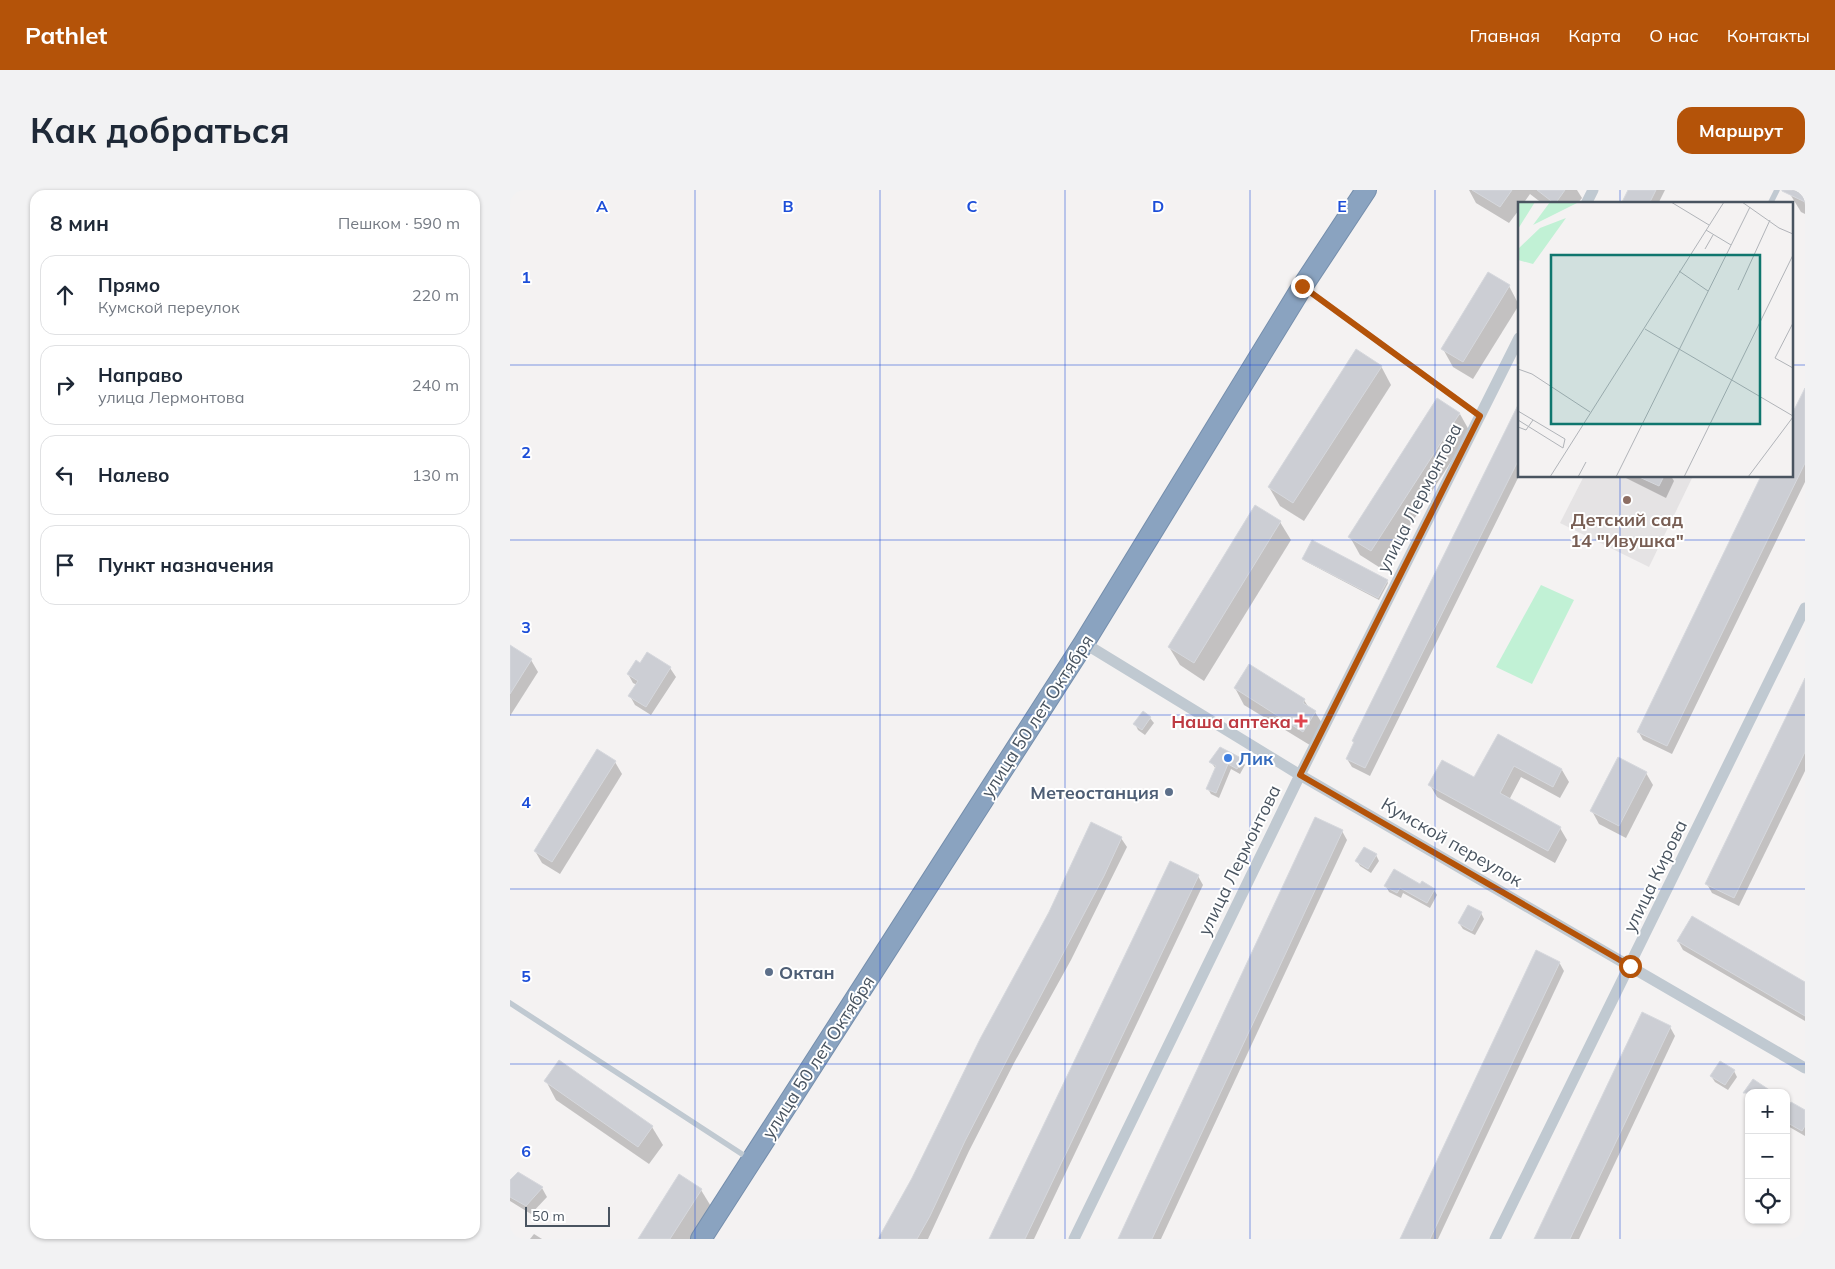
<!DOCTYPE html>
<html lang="ru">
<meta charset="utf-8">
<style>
:root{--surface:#fff;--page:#f2f2f3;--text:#1f2937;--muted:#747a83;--line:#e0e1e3;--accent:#b45309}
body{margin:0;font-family:Mulish,sans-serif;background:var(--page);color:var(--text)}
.controls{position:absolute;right:15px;bottom:15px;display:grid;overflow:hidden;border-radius:10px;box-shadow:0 1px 4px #0004}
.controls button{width:45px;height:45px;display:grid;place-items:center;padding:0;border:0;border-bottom:1px solid var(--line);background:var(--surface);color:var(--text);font:25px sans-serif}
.scale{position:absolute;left:15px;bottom:12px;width:85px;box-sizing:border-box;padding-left:5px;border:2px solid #495460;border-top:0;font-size:14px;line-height:18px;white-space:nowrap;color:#495460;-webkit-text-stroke:4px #fff;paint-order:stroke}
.stop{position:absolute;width:15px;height:15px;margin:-11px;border:4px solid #b45309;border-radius:50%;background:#fff}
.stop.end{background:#b45309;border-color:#fff;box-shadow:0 1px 5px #0008}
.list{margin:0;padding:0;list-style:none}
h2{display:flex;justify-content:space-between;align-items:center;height:65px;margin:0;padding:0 20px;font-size:21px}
h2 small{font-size:16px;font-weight:400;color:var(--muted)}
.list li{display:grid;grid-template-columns:32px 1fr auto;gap:15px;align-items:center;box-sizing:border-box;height:80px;margin:0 10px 10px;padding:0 10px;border:1px solid var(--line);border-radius:15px}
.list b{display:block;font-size:19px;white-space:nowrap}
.list p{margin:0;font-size:16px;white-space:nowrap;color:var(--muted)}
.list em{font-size:16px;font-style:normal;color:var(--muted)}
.icon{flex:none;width:28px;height:28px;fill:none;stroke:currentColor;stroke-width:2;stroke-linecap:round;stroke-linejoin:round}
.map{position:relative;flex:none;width:1295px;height:1049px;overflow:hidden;border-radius:15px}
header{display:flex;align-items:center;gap:30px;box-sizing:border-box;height:70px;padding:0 25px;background:var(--accent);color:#fff}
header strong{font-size:24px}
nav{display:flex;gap:28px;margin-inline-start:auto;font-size:18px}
.intro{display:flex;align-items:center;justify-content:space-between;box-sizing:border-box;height:120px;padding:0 30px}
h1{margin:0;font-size:35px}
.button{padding:12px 22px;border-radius:15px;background:var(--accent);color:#fff;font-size:18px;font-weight:700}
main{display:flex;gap:30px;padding:0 30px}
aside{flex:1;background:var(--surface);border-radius:15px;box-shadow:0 1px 4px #0004}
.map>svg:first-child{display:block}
.education{fill:#e5e3e4}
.green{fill:#c1f1d5}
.shadow{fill:#0003}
.building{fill:#ccced4;stroke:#d6d8dd}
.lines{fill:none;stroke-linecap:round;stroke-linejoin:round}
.highway-casing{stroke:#758eac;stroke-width:22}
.lane{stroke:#c0c9d1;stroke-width:5.5}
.street{stroke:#c0c9d1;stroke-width:11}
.highway{stroke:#8aa3c0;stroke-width:20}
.route{stroke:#b45309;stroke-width:6}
.grid{fill:none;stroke:#1d4ed8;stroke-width:1;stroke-opacity:0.55}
.education-dot{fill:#8d6e63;stroke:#fff;stroke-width:2}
.health-dot{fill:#e0444e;stroke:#fff;stroke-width:2}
.shop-dot{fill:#3f7fe0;stroke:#fff;stroke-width:2}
.service-dot{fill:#5c6f8a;stroke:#fff;stroke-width:2}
.labels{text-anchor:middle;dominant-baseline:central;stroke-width:4;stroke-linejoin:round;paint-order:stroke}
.street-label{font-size:18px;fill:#495460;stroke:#fff}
.education-label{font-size:18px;font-weight:bold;fill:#785e54;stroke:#fff}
.health-label{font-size:18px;font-weight:bold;fill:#be3a42;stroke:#fff;text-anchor:end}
.shop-label{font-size:18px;font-weight:bold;fill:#366cbe;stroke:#fff;text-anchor:start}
.service-label{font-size:18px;font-weight:bold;fill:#4e5e75;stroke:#fff;text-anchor:end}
.inset-road{fill:none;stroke:#b0b3b8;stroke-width:1}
.view{fill:#0f766e;fill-opacity:0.15;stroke:#0f766e;stroke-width:2.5}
.inset-edge{fill:none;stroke:#495460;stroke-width:2.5}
.grid-label{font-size:16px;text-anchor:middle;font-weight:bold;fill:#1d4ed8;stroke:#fff;stroke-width:4;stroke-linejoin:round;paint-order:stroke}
</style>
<header>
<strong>Pathlet</strong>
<nav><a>Главная</a><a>Карта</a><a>О нас</a><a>Контакты</a></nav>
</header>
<div class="intro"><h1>Как добраться</h1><a class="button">Маршрут</a></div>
<main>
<aside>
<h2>8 мин<small>Пешком · 590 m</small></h2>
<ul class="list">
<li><svg class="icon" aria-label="ahead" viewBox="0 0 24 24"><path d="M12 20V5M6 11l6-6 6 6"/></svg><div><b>Прямо</b><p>Кумской переулок</p></div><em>220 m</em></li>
<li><svg class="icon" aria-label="right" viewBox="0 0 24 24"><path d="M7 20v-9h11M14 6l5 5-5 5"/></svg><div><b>Направо</b><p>улица Лермонтова</p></div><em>240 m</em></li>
<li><svg class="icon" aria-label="left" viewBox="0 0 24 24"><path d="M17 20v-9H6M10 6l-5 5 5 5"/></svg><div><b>Налево</b></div><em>130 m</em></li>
<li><svg class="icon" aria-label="arrive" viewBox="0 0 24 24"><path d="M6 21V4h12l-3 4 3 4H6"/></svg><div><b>Пункт назначения</b></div></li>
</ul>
</aside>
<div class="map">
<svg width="1295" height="1049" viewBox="0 0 1295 1049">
<rect width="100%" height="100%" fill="#f4f2f2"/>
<path class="education" d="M1074,286h109l-44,91 -89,-44z"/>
<path class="green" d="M1031,395l33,15 -42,84 -36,-17z"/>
<g class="shadow">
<path d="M959,0h108l5,8 -5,6h-34l-13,-10 -7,10h-4v6l-10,13 -33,-20z"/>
<path d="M1119,0h36l-7,14h-36z"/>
<path d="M1282,0h13v24l-4,-2 -11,-18z"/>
<path d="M999,96l10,19 -46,74 -20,-12 -10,-18z"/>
<path d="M871,176l10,19 -87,136 -24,-15 -11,-19z"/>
<path d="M1295,200v92l-133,272 -29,-14 -5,-9 153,-255z"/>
<path d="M1009,214v72l-149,300 -18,-9 -5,-8 8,-15 -2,-3z"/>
<path d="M950,224l10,18 -88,137 -22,-14 -10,-18z"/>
<path d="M1112,286h49l3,5 -8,17z"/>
<path d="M746,317l24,15 11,18 -87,141 -24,-16 -11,-18z"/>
<path d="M793,369l84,22 1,2 -9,17 -74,-39z"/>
<path d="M0,457l21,13 7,12 -28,44z"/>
<path d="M131,475l29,3 6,9 -25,38 -16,-10 -5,-9 7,-11 -4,-2 -5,-9z"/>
<path d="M1295,491v90l-66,135 -27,-13 -5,-9z"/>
<path d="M725,498l69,12 5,8 6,4 10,16 -12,19 -69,-42z"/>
<path d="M640,528l4,5 -9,12 -7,-5 -3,-6z"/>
<path d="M989,546l63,34 7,12 -9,16 -39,-21 -12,23 51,28 7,12 -12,23 -118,-66 -7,-12 45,-6z"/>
<path d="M732,570l3,5 -5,9 -9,-5 -12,29 -8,-4 -3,-5 8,-20 -5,-7z"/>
<path d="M105,572l7,12 -62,100 -18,-11 -7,-12z"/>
<path d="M1136,583l7,12 -27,53 -27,-14 -7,-13z"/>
<path d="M832,641l5,9 -186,399h-41z"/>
<path d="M611,648l6,9 -56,113 -57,103 -45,88 -41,88h-47l169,-327z"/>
<path d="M866,665l3,6 -8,12 -11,-7 -3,-5z"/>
<path d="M688,686l5,9 -169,354h-43z"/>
<path d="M911,695l13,5 3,5 -7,13 -27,-15 -2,5 -12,-6 -3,-6z"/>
<path d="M971,723l3,6 -9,16 -12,-6 -4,-6z"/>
<path d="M1168,751l127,43v37l-122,-71z"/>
<path d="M1049,772l5,9 -126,268h-37z"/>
<path d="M1160,837l5,9 -96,203h-43z"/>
<path d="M1224,881l3,6 -9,13 -13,-8 -4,-6z"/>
<path d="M36,891l106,46 11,18 -14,19 -93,-64z"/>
<path d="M1295,922v24l-19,-11v-12z"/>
<path d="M8,984l24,14 5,9 -16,17 -21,-13v-19z"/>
<path d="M191,1000l11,18 -20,31h-52z"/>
<path d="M24,1044l8,5h-12z"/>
</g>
<g class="building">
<path d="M962,0h40l-12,17z"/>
<path d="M1027,0h28l-10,14z"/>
<path d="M1118,0h28l-7,14h-28z"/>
<path d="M1272,0h23v12l-23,-11z"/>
<path d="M978,82l22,13 -47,77 -22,-13z"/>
<path d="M846,159l26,17 -89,137 -25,-16z"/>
<path d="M1295,198v75l-138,283 -30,-14 124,-256h30v-60z"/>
<path d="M927,208l23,15 -89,138 -23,-14z"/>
<path d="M1009,213v56l-154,309 -19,-9 8,-17 -2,-1z"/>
<path d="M1127,286h27l-5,10z"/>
<path d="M745,315l26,16 -87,142 -26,-16z"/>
<path d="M802,350l76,40 -10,18 -76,-39z"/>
<path d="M0,455l22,14 -22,35z"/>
<path d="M137,462l24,15 -25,40 -18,-11 10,-15 -11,-7 9,-14 4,3z"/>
<path d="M739,474l56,35 -2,4 13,8 -13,21 -69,-44z"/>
<path d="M1295,488v74l-71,146 -29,-14z"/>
<path d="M633,521l8,6 -9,13 -9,-6z"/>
<path d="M988,544l64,35 -9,18 -39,-21 -14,27 61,34 -13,24 -120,-66 14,-25 32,17z"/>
<path d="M710,557l23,12 -6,10 -9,-5 -12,29 -10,-4 10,-23 -7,-4z"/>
<path d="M87,559l19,12 -64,101 -18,-11z"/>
<path d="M1108,567l29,15 -28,54 -29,-15z"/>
<path d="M805,627l28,13 -66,142 -125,267h-34z"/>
<path d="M581,632l31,15 -18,39 -94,178 -45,87 -35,75 -13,23h-39l34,-61 68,-139 69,-127z"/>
<path d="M854,657l13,7 -9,15 -13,-8z"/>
<path d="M660,671l29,14 -51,107 -123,257h-36z"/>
<path d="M884,679l26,15 2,-3 13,8 -8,14 -27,-15 -3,5 -13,-7z"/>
<path d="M958,715l14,7 -10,19 -14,-8z"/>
<path d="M1182,726l113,66v34l-128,-75z"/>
<path d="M1026,760l24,12 -38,80 -92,197h-30z"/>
<path d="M1132,822l29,14 -30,63 -71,150h-36z"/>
<path d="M49,870l94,66 -15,21 -94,-66z"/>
<path d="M1210,871l15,9 -10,15 -15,-9z"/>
<path d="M1243,889l21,14h-31z"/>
<path d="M1281,912l14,8v16l-3,5 -16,-9v-12z"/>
<path d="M8,982l25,15 -17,19 -16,-9v-17z"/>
<path d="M169,984l23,15 -32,50h-32z"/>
</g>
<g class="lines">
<defs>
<path id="highway" d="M191,1049l383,-596 218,-356 64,-97"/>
</defs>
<use href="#highway" class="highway-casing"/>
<g class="lane">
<path d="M1260,14l7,-14"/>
<path d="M796,99l174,127"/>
<path d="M0,813l238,155"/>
</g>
<g class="street">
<path d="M1076,14l7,-14"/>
<path d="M574,453l216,132 505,293"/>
<path d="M564,1049l226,-464 219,-437"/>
<path d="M985,1049l310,-631"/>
</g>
<use href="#highway" class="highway"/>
</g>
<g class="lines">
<path class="route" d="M792,96l178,130 -180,359 330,191"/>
</g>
<path class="grid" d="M185,0v1049M370,0v1049M555,0v1049M740,0v1049M925,0v1049M1110,0v14M0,175h1009M1281,175h14M1110,286v763M0,350h1295M0,525h1295M0,699h1295M0,874h1295"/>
<circle class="education-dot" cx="1117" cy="310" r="5"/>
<path class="health-dot" d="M788.5 523.5h5v5h5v5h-5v5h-5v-5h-5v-5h5z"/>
<circle class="shop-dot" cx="718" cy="568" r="5"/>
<g class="service-dot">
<circle cx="659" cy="602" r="5"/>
<circle cx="259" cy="782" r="5"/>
</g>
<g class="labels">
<g class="street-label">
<text transform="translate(909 308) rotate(-63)">улица Лермонтова</text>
<text transform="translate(527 526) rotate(-57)">улица 50 лет Октября</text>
<text transform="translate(942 652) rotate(30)">Кумской переулок</text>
<text transform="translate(729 670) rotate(-64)">улица Лермонтова</text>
<text transform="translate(1145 686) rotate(-64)">улица Кирова</text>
<text transform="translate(308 867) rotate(-57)">улица 50 лет Октября</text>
</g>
<g class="education-label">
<text x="1117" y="329">Детский сад<tspan x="1117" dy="21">14 "Ивушка"</tspan></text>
</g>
<g class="health-label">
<text x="781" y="531">Наша аптека</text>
</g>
<g class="shop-label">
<text x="728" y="568">Лик</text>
</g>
<g class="service-label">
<text x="649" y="602">Метеостанция</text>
<text x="269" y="782" text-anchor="start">Октан</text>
</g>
</g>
<g transform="translate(1008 12)">
<rect width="275" height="275" fill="#f4f2f2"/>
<path d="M0,0h17l-17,27zM32,0h29l-46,23zM48,16l-33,46 -15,-4v-11l22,-21z" fill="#c1f1d5"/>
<path class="inset-road" d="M153,0l38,23M224,0l37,26 14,6M188,28l25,15M187,47l8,-14M161,69l29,20M220,88l32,-70M275,121l-18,35 18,10M127,127l148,87M0,167l14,5 58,38M0,209l47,28 -2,9M0,218l45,28M0,225l8,3 7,-10M32,275l174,-275M60,275l8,-15M98,275l134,-270M166,275l109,-222M230,275l45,-60"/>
<path class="view" d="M33,53h209v169h-209z"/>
<rect width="275" height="275" class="inset-edge"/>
</g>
<g class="grid-label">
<text x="92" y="22">A</text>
<text x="278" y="22">B</text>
<text x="462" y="22">C</text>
<text x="648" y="22">D</text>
<text x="832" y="22">E</text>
<text x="16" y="93">1</text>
<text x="16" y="268">2</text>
<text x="16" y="443">3</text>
<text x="16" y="618">4</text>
<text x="16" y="792">5</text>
<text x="16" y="967">6</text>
</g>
</svg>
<div class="controls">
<button>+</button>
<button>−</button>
<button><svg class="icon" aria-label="locate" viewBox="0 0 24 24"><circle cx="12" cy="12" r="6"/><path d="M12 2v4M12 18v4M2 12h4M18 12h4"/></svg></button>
</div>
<div class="scale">50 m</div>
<div class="stop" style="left:1120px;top:776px"></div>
<div class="stop end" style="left:792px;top:96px"></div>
</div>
</main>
